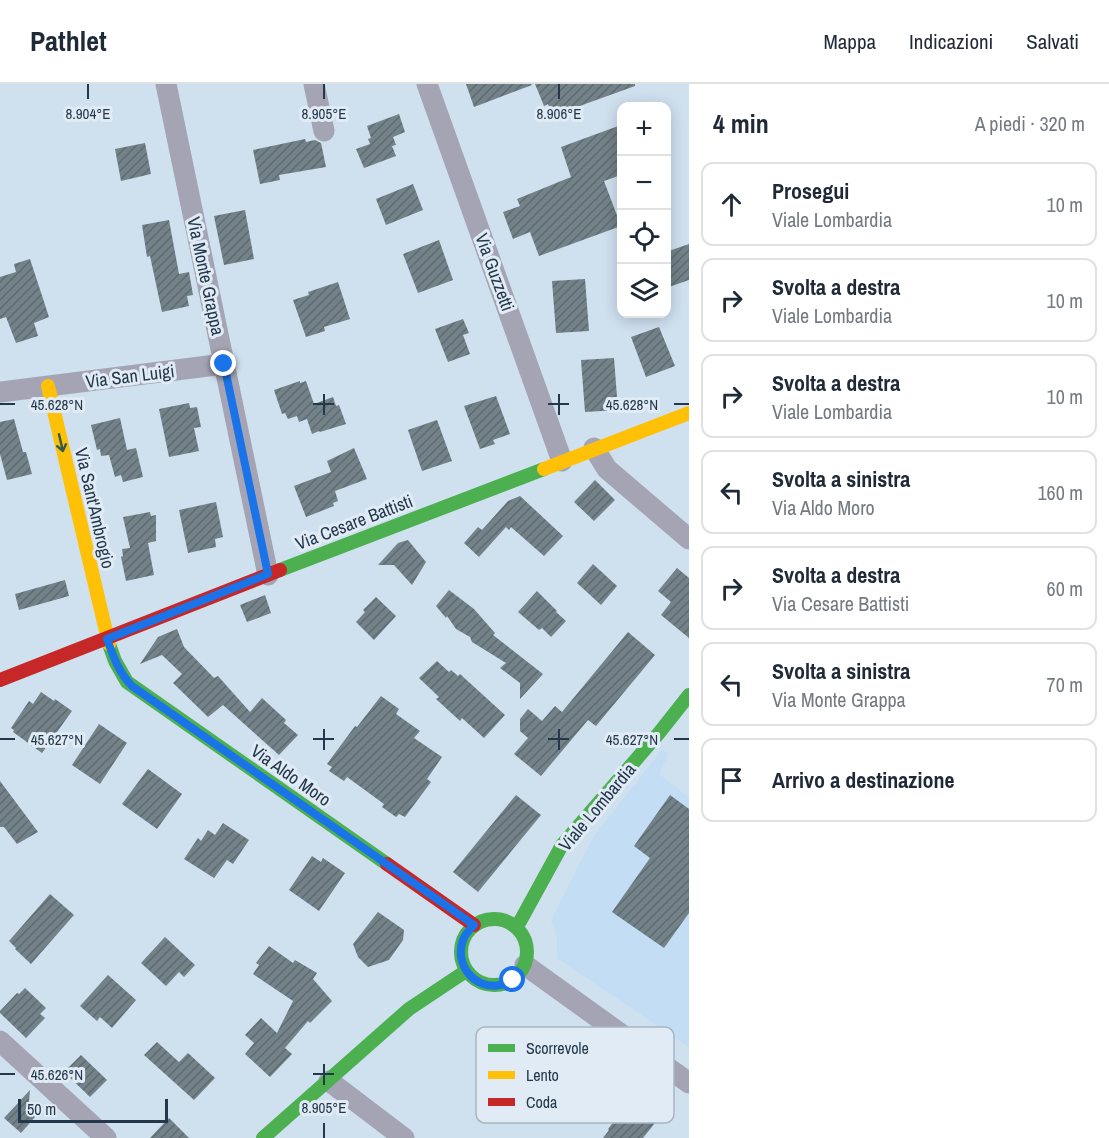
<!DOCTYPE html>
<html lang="it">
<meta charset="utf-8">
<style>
:root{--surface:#fff;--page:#f2f2f3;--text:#1f2937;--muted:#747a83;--line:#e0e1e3}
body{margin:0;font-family:"Archivo Narrow",sans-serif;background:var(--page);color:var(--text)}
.controls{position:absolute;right:18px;top:18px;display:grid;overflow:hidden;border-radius:12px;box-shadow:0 3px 15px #0003}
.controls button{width:54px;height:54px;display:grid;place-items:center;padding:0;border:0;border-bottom:2px solid var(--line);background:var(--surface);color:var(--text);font:30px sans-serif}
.scale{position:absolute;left:18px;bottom:15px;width:150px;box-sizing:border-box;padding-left:6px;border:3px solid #23384a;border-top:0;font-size:16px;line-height:21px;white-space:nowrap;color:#23384a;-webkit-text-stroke:4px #e1ebf5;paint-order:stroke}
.stop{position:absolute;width:18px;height:18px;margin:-14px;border:4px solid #1a73e8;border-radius:50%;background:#fff}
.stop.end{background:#1a73e8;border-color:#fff;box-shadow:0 2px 6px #0008}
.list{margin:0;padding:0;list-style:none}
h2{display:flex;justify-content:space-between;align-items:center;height:78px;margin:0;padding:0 24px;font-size:26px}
h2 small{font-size:20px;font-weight:400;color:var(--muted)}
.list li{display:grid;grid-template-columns:39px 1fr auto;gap:18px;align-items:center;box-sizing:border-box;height:84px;margin:0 12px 12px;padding:0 12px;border:2px solid var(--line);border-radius:12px}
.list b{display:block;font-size:22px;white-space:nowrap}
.list p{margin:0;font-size:20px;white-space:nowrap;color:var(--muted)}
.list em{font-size:20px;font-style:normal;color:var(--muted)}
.icon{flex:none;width:33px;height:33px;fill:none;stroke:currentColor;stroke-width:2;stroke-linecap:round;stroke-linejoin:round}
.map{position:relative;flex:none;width:689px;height:1054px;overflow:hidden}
header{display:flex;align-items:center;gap:36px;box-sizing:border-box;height:84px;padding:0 30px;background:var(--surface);border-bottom:2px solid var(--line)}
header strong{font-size:28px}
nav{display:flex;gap:33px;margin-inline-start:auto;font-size:21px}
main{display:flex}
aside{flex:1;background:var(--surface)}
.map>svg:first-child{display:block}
.built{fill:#c2ddf4}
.building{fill:url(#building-hatch)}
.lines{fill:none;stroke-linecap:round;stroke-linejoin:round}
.street{stroke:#a4a4b4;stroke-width:21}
.fast{stroke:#4caf50;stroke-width:14}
.slow{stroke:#ffc107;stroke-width:14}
.jam{stroke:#c62828;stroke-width:14}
.oneway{stroke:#2f5c4c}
.route{stroke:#1a73e8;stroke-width:8}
.ticks{fill:none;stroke:#23384a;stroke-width:2}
.labels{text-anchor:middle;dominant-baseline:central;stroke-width:6;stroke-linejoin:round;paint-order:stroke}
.street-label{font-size:18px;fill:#23384a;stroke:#e1ebf5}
.key{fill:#e1ebf5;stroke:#a8b5c2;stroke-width:1.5}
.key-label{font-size:16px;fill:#23384a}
.ticks-label{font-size:15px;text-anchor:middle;fill:#23384a;stroke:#e1ebf5;stroke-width:6;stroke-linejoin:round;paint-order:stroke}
</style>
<header>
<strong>Pathlet</strong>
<nav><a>Mappa</a><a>Indicazioni</a><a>Salvati</a></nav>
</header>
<main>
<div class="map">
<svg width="689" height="1054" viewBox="0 0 689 1054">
<defs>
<pattern id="building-hatch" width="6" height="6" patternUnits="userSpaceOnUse" patternTransform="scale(1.5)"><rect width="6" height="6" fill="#738288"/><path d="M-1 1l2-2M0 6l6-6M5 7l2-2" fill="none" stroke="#5e6b71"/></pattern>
</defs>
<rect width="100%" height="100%" fill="#cfe0ef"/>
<path class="built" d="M662,666l6,4 -9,20 30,24v249l-132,-89v-22l-6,-16 43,-84z"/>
<g class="building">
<path d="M466,0h65l1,1 -58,22z"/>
<path d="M535,0h100v2l-83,30 -4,-12 -4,2z"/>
<path d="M399,30l6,18 -12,5 3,8 -4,1 4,10 -32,12 -8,-19 14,-5 -2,-5 3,-1 -4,-12z"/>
<path d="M621,41v50l-17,6 17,45 -82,30 -9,-24 -17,7 -10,-27 17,-6 -3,-7 54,-22 -10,-30z"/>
<path d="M305,55l1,3 9,-2 6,3 5,24 -47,8 1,5 -20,4 -7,-34z"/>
<path d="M145,59l6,31 -30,7 -6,-32z"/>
<path d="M413,100l10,26 -37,15 -10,-26z"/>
<path d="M245,126l9,49 -30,6 -10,-49z"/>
<path d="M169,136l10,54 10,-2 4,23 -6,1 2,10 -27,6 -12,-56 -3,1 -5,-32z"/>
<path d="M439,156l14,40 -35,13 -15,-39z"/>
<path d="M689,160v36l-23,8v-36z"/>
<path d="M30,175l19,58 -15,6 4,13 -22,7 -10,-26 -6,2v-42l16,-5 -2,-8z"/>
<path d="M585,195l4,52 -33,2 -4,-52z"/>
<path d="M338,198l12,37 -26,8 1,4 -19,6 -13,-37 16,-5 -1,-3z"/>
<path d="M463,235l6,14 -6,2 7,19 -22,8 -13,-33z"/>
<path d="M659,243l16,39 -29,11 -15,-40z"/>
<path d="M614,274l4,52 -33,2 -4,-52z"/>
<path d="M300,297v2l6,-2 8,23 19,-7 3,9 3,-1 7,19 -26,8 -1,-1 -7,3 -5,-15 -8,3 -2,-6 -9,3 -3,-6 -3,1 -8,-24z"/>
<path d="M496,312l14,38 -17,6 2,4 -15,5 -16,-43z"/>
<path d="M189,319l1,5 7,-1 4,20 -7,1 5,23 -30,6 -10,-48z"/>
<path d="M120,334l7,32 9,-2 7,29 -20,5 -2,-7 -6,2 -6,-22 -8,1 -1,-7 -3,1 -6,-25z"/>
<path d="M14,335l9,33h3l6,22 -25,6 -7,-26v-32z"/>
<path d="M437,336l15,41 -30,10 -14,-41z"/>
<path d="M354,364l13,31 -32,12 3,10 -5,2 1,3 -28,11 -12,-31 37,-14 -4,-11z"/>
<path d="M595,396l20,20 -21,21 -20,-19z"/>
<path d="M520,412l43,40 -19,20 -33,-29 -2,3 -3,-3 -27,30 -15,-14 14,-16 4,3 26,-29z"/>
<path d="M216,418l7,35 -8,2 1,8 -28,6 -9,-43z"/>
<path d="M150,428l1,4 5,-1v26l-8,2 6,32 -28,6 -5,-24 2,-1 -1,-7 8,-1 -7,-31z"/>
<path d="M408,456l18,22 -14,23 -18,-20h-16l20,-22z"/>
<path d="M593,480l24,22 -16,19 -24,-22z"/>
<path d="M677,484l12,10v60l-28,-23 10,-13 -13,-11z"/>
<path d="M65,496l4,16 -50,14 -4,-16z"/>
<path d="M449,506l25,19 21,24 -2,2 50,39 -23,25v-16l-20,-15 6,-5 -34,-21 -2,-5 -14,-8 -9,-13 -1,2 -10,-12z"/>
<path d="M537,507l20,20 -1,1 10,9 -15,16 -9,-9 -3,2 -21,-18z"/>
<path d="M265,511l6,18 -24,9 -7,-17z"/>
<path d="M376,513l20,19 -22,24 -18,-18 9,-10 -2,-2z"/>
<path d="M177,545l7,18 30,31 4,-2 32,36 12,-14 24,22 -2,3 14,12 -19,20 -56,-50 -15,12 -35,-34 9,-9 -20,-19 -22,9 18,-27z"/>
<path d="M628,548l27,23 -59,71 -8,-6 -47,56 -27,-22 14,-16 -8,-7v-12l8,-10 14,12 13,-15 7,6z"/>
<path d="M437,577l12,11 2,-2 7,6 2,-2 45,41 -21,23 -22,-20 -2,3 -24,-22 3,-2 -20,-19z"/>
<path d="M41,608l13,9 1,-2 17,12 -30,42 -29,-21 1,-2 -3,-2 18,-27 4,3z"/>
<path d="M381,612l18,13 -3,5 24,17 -6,7 28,19 -15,22 4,3 -26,35 -6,-3 -3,3 -14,-10 2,-3 -37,-27 -3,4 -15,-10 3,-4 -5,-3 28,-38 2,1z"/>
<path d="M99,640l28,19 -27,41 -28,-19z"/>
<path d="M148,685l34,25 -25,35 -35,-25z"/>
<path d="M0,697l38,51 -21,12 -13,-17h-4z"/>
<path d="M516,711l25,20 -63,77 -25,-20z"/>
<path d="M670,711l19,14v104l-25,35 -52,-36 38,-54 -16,-12z"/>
<path d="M223,739l26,17 -16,24 -6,-4 -13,18 -30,-19 14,-21 3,3 7,-11 7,5z"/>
<path d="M312,772l9,6 2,-4 22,15 -26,38 -30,-21z"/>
<path d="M50,810l24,21 -43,49 -16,-15 1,-1 -7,-7z"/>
<path d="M378,828l26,18 -1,10 -14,20 -21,7 -10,-10 -5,-13z"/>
<path d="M165,853l30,28 -11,12 -5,-5 -13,14 -25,-23z"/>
<path d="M269,862l24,17 2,-3 22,13 -4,6 19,22 -22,22 -2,-2 -23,27 7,6 -22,23 -25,-23 9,-11 -9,-8 16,-17 16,15 16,-32 -40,-27 6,-9 -3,-2z"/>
<path d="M108,891l28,25 -24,28 -12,-11 -3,4 -17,-15z"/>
<path d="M25,904l21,20 -6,6 5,4 -19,20 -26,-25v-2l17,-18 2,1z"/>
<path d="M157,958l22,20 9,-9 27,25 -21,22 -50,-45z"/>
<path d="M81,971l26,25 -17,17 -26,-25z"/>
<path d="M30,1006l-2,21 7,6 -14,16 -17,-15z"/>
<path d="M629,1018l26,21 -12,15h-40l6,-8 -1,-1z"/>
<path d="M169,1034l20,20h-39z"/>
</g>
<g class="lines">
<g class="street">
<path d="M166,0l102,491"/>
<path d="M314,0l10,47"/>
<path d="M427,0l135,377"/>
<path d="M0,308l224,-28"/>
<path d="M594,364l13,21 82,70"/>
<path d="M525,881l164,118"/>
<path d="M0,957l106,97"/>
<path d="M329,997l75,57"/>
</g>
<g class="fast">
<path d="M280,486l264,-101"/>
<path d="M109,560l6,17 12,21 260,182"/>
<circle cx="494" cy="868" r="33"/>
<path d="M517,843l45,-82 97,-112 30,-38"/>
<path d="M263,1054l146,-129 57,-38"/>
</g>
<g class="slow">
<path d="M48,302l61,258"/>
<path d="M544,385l145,-56"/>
</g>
<g class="jam">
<path d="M0,596l280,-110"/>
<path d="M387,780l87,61"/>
</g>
</g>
<defs><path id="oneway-shaft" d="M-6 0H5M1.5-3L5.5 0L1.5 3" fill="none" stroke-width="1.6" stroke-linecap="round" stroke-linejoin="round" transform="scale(1.5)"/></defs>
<use class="oneway" href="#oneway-shaft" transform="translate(61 359) rotate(77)"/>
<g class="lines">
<path class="route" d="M224,280l44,210 -161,65c6,17 12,34 25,47l342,239c-4,4 -9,9 -11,15 -9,24 11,50 37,45 5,-1 9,-4 13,-5"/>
</g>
<path class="ticks" d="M88,0v15M324,0v15M559,0v15M324,310v21M559,310v21M0,320h15M313,320h21M548,320h21M674,320h15M324,645v21M559,645v21M0,655h15M313,655h21M548,655h21M674,655h15M324,980v21M0,990h15M313,990h21M324,1039v15"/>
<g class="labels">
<g class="street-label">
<text transform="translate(495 188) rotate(70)">Via Guzzetti</text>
<text transform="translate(206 192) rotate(78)">Via Monte Grappa</text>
<text transform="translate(130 292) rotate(-7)">Via San Luigi</text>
<text transform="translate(95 424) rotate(77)">Via Sant'Ambrogio</text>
<text transform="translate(354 438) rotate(-21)">Via Cesare Battisti</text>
<text transform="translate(291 691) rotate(35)">Via Aldo Moro</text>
<text transform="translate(597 723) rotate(-50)">Viale Lombardia</text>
</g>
</g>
<rect x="476" y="943" width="198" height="96" rx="9" class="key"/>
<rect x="488" y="960" width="27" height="8" fill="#4caf50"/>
<rect x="488" y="987" width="27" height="8" fill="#ffc107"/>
<rect x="488" y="1014" width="27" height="8" fill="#c62828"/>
<g class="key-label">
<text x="526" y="970">Scorrevole</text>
<text x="526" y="997">Lento</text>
<text x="526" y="1024">Coda</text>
</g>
<g class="ticks-label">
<text x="88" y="35">8.904°E</text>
<text x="324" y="35">8.905°E</text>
<text x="559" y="35">8.906°E</text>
<text x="57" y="326">45.628°N</text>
<text x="632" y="326">45.628°N</text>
<text x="57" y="661">45.627°N</text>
<text x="632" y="661">45.627°N</text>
<text x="57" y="996">45.626°N</text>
<text x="324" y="1029">8.905°E</text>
</g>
</svg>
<div class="controls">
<button>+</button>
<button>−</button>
<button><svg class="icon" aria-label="locate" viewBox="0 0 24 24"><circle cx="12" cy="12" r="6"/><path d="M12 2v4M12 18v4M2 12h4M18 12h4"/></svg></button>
<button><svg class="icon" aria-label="layers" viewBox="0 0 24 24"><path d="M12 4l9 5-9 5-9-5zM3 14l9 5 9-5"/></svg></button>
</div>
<div class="scale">50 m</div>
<div class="stop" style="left:513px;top:896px"></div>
<div class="stop end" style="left:224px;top:280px"></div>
</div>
<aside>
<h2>4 min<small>A piedi · 320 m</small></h2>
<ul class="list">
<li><svg class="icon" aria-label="ahead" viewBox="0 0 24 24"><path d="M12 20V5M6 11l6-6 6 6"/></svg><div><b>Prosegui</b><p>Viale Lombardia</p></div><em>10 m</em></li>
<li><svg class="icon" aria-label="right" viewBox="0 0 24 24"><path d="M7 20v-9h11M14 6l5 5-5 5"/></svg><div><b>Svolta a destra</b><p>Viale Lombardia</p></div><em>10 m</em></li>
<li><svg class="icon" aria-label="right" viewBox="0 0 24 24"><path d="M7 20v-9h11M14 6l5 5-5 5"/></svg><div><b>Svolta a destra</b><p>Viale Lombardia</p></div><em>10 m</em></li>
<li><svg class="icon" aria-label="left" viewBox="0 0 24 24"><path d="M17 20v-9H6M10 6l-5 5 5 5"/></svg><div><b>Svolta a sinistra</b><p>Via Aldo Moro</p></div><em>160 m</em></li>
<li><svg class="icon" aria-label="right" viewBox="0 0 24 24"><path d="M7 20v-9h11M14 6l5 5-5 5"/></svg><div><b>Svolta a destra</b><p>Via Cesare Battisti</p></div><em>60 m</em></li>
<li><svg class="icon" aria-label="left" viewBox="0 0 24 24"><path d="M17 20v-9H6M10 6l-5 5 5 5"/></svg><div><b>Svolta a sinistra</b><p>Via Monte Grappa</p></div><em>70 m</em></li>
<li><svg class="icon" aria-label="arrive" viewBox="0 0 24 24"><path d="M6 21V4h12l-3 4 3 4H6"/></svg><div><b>Arrivo a destinazione</b></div></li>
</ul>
</aside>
</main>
